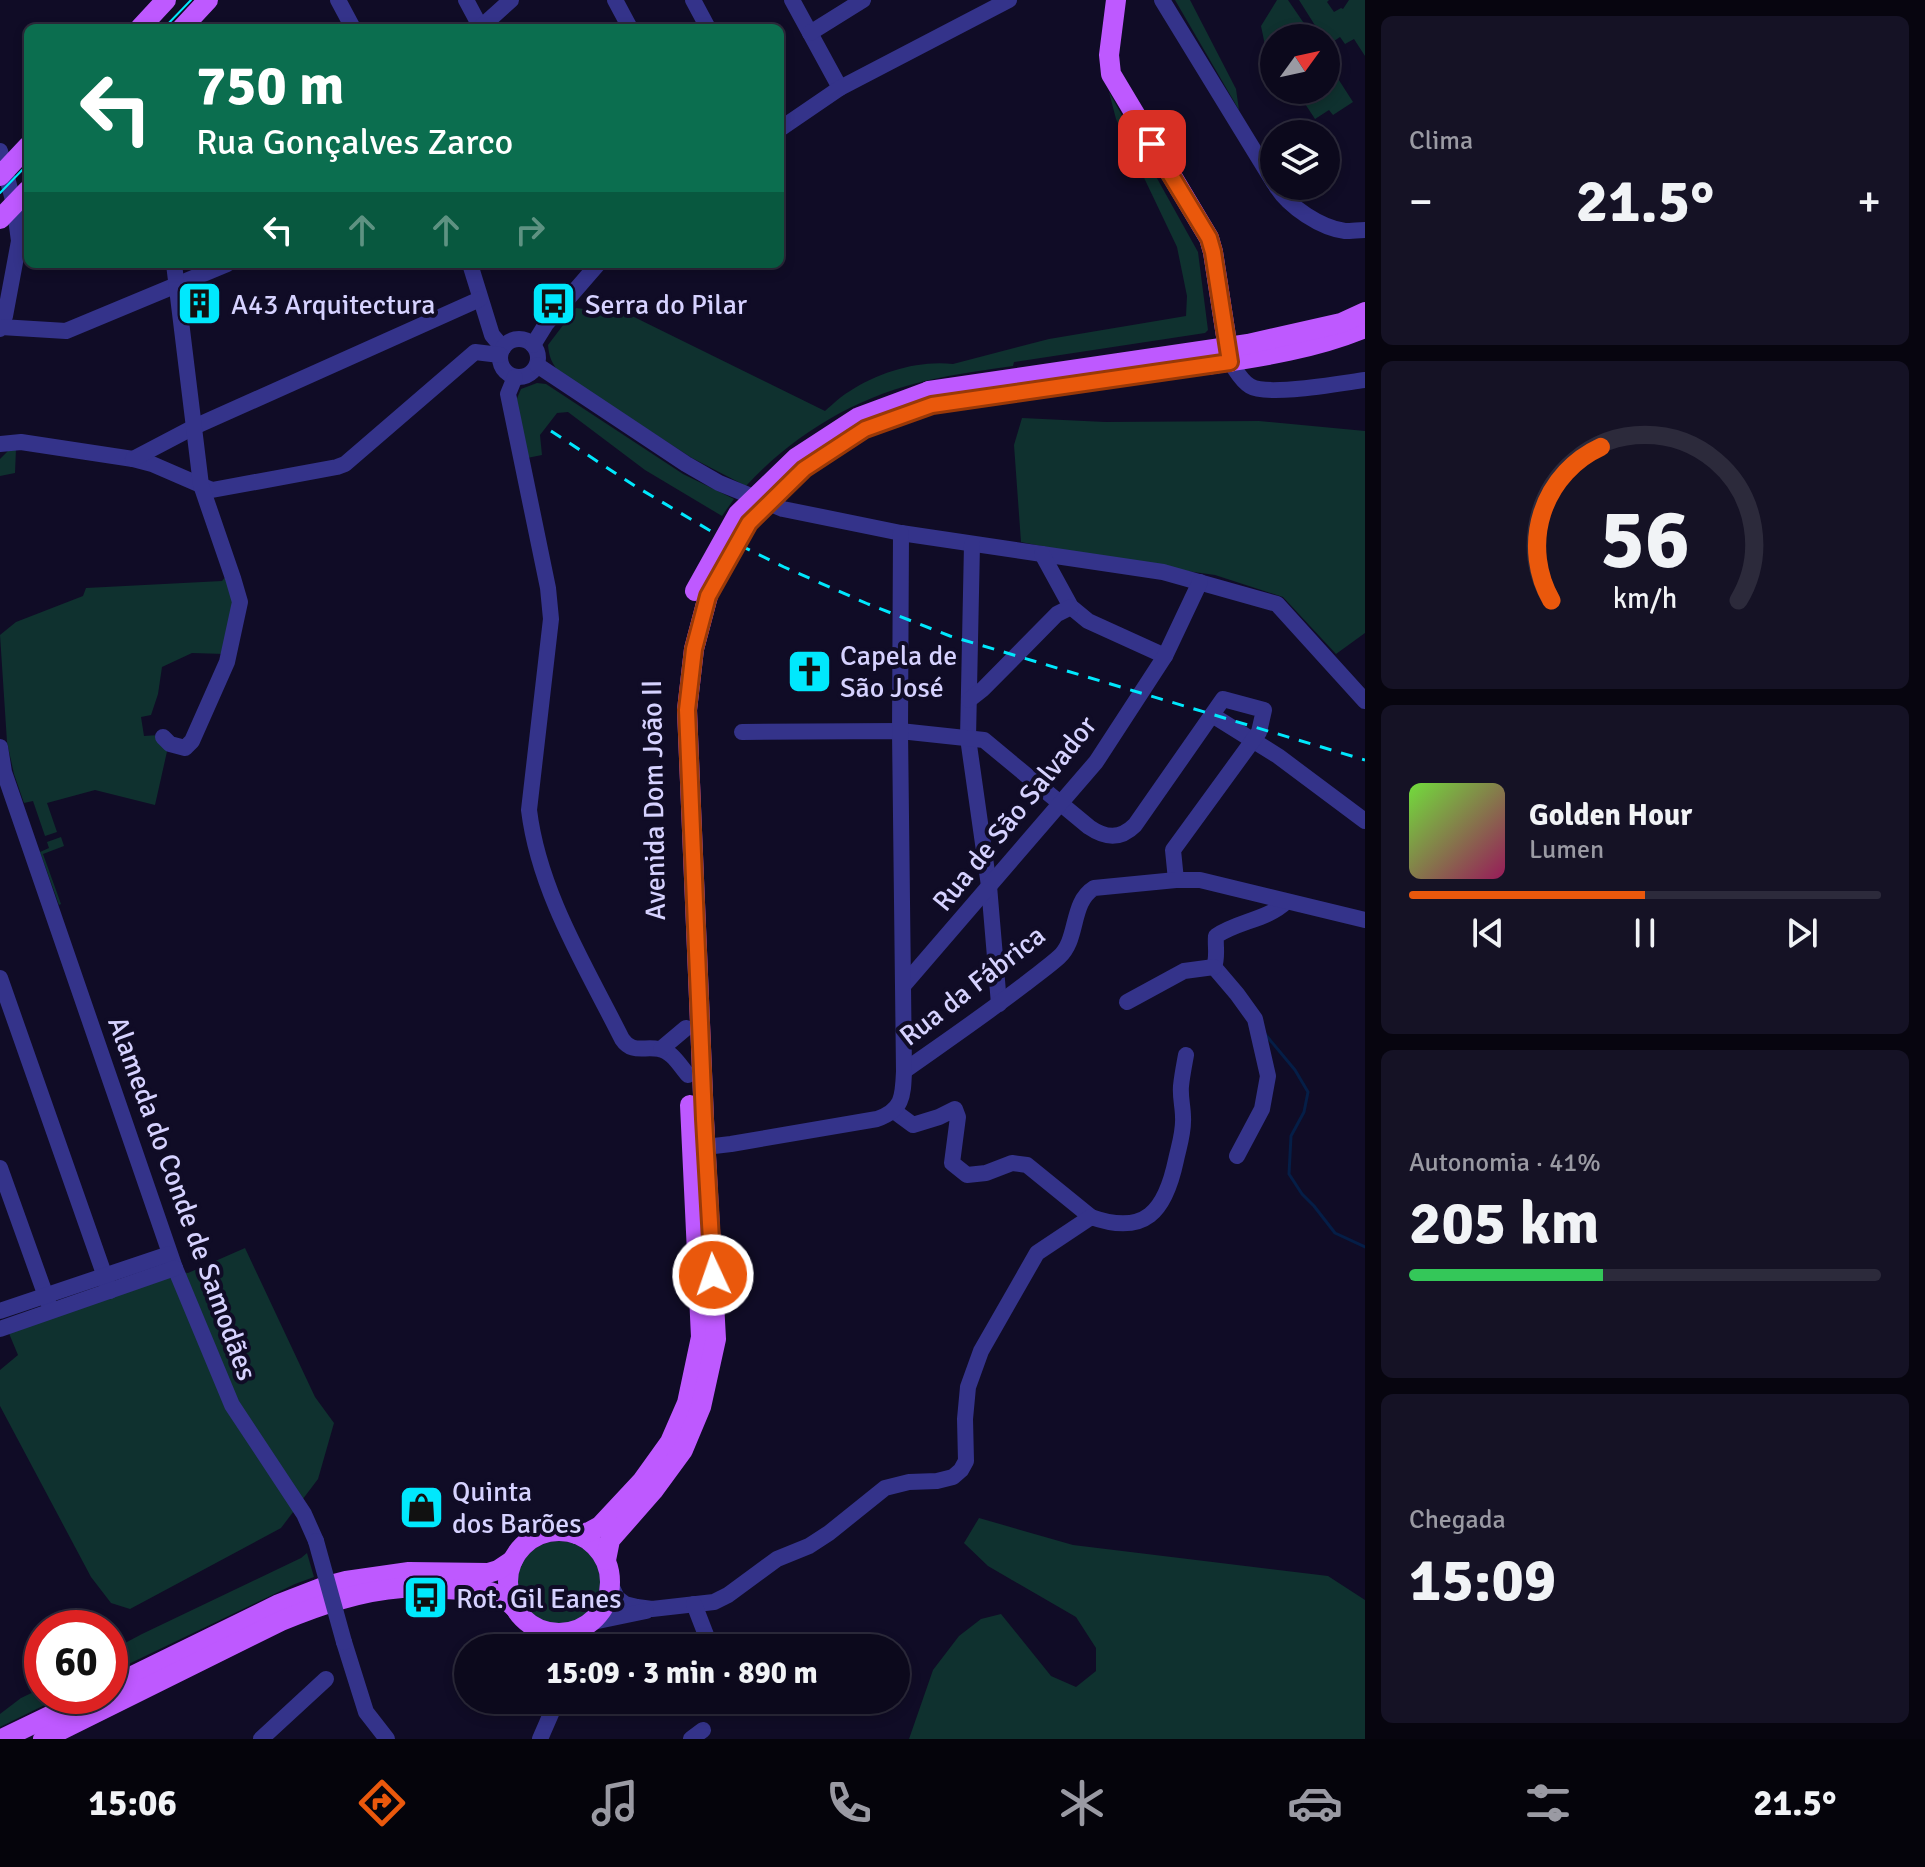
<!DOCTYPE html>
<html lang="pt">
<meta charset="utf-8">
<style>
body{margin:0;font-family:Signika,sans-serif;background:#151225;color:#f1f3f6;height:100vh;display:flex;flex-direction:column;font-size:30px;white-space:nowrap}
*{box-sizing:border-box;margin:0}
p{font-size:26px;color:#9a9aa3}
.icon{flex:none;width:44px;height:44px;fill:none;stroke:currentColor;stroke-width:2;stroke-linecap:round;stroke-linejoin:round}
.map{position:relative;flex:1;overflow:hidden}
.drawer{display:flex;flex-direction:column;gap:16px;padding:16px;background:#07050f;width:560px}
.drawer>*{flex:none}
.hud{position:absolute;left:24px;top:24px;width:760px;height:244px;border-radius:12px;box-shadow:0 4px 12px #0003,0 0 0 2px #2c2a3b;background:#0b6e4f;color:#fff;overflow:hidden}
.needle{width:52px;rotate:57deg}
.tools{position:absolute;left:1260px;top:24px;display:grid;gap:16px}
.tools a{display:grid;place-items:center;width:80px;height:80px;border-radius:50%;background:#0c091c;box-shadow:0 4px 12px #0003,0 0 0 2px #2c2a3b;font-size:40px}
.speed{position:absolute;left:24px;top:1610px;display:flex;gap:16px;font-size:40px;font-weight:700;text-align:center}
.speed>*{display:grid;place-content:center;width:104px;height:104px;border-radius:50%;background:#0c091c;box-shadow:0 4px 12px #0003,0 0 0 2px #2c2a3b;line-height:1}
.speed .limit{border:12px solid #d22;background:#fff;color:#111}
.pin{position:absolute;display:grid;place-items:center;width:68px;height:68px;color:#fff;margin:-34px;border-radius:16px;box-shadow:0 4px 12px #0006}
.me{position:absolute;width:88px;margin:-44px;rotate:357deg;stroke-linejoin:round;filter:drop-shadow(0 0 6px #0008)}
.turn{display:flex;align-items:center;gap:28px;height:168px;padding:0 40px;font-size:36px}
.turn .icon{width:104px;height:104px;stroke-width:2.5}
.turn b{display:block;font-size:56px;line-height:68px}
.lanes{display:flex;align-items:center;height:76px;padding:0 40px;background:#0003;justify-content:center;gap:40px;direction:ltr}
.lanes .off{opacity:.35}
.big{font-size:60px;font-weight:700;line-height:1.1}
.drawer .tile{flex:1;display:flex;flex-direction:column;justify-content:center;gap:12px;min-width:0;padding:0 28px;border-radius:12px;background:#151225}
.drawer .dial{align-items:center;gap:0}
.dial svg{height:208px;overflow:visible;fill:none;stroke:#2c2a3b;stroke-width:7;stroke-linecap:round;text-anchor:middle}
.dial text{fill:#f1f3f6;stroke:none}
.song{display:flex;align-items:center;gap:24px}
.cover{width:96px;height:96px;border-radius:12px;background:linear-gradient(135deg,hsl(100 70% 55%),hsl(330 70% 35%))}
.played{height:8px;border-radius:4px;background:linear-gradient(90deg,#ea580c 50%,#2c2a3b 50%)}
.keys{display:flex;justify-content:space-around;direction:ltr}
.heat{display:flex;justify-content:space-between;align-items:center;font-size:44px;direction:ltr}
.charge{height:12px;border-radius:6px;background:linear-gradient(90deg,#34c759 41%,#2c2a3b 0)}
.trip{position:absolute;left:454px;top:1634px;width:456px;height:80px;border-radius:40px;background:#0c091c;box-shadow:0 4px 12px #0003,0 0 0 2px #2c2a3b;font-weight:700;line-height:80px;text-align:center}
.tabs{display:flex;height:128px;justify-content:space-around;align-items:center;background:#05040b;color:#9a9aa3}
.tabs .icon{width:56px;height:56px}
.tabs .current{color:#ea580c}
.tabs b{font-size:36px;color:#f1f3f6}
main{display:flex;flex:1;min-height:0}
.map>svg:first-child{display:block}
</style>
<main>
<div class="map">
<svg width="1365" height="1739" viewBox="0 0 1365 1739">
<rect width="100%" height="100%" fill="#100c26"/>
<!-- green -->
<g fill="#0f312f">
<path d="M 1175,0 L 1190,0 L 1236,89 L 1239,110 Z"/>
<path d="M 1277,0 L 1288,0 L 1314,38 L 1274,38 L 1274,68 L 1261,49 L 1265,45 L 1261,26 Z"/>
<path d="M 1299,0 L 1329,0 L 1327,2 L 1334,12 L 1341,8 L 1343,9 L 1349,0 L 1365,0 L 1365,56 L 1354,39 L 1345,44 L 1340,37 L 1328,45 L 1326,38 L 1323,38 Z"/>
<path d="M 1326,60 L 1353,102 L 1333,115 L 1329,110 L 1315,119 L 1296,90 L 1326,90 Z"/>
<path d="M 1109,92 L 1198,252 L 1208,330 L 1205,333 L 1014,362 L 1013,366 C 985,370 956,374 929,380 C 858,396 795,433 746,486 L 692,458 L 560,373 C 552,364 549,357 548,345 L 576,308 L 630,315 L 825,411 C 833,404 841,396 850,391 C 879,372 919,360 953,364 L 1049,339 L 1186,316 L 1187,296 L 1177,247 L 1116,119 Z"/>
<path d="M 537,383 L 546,384 L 683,474 L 734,499 L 722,516 L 645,470 L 568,412 L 557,413 L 540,435 L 542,455 L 527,458 L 515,403 L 521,389 Z"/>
<path d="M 1022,418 L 1105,422 L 1259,421 L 1365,431 L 1365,633 L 1336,654 L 1283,597 L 1215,575 L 1122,562 L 1021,542 L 1014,445 Z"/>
<path d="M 16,448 L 15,473 L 0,476 L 0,459 L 8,451 Z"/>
<path d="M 227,575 L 237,601 L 225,654 L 192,653 L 162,667 L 158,694 L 151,715 L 141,717 L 144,736 L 159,735 L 168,747 L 155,805 L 95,790 L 47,803 L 57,832 L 45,836 L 33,801 L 24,803 L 14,774 L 7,742 L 0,635 L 16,622 L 83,596 L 86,588 L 222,581 Z"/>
<path d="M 61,837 L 64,846 L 43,854 L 61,904 L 59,905 L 40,852 L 49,848 L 47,842 Z"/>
<path d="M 245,1248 L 315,1397 L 334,1423 L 318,1479 L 281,1528 L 130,1609 L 111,1603 L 91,1577 L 0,1406 L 0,1370 L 18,1355 L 8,1331 L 157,1270 L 188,1273 Z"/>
<path d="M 979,1518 L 1073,1545 L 1328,1576 L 1365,1600 L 1365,1739 L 909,1739 L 933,1670 L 959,1636 L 981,1619 L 1001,1614 L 1051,1676 L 1076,1687 L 1096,1671 L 1096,1648 L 1076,1617 L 988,1566 L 964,1543 Z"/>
<circle cx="559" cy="1583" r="42"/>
<path d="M 307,1553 L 314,1577 L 295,1584 L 110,1673 L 110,1651 L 142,1634 L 301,1558 Z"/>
<path d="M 42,1688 L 42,1696 L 63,1696 L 0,1727 L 0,1714 L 21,1698 Z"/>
</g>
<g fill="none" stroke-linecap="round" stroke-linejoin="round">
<!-- stream -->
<path stroke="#051e47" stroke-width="3" d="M 1265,1034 L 1295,1070 L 1308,1092 L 1304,1112 L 1291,1136 L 1289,1174 L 1302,1194 L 1314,1206 L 1335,1233 L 1365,1247"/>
<!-- minor -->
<g stroke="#34338a" stroke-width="16">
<path d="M 338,0 L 353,28"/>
<path d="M 466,0 L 481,28"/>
<path d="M 615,0 L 630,28"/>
<path d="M 693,0 L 708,28"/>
<path d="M 792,0 L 840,88"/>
<path d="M 1162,0 L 1274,183"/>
<path d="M 480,28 L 511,0"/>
<path d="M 810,33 L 863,0"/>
<path d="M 780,129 L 840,88 L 1009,0"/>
<path d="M 0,151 L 14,204 L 19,241 L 5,316 L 0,329"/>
<path d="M 1276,186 C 1289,207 1321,228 1345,231 C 1352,231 1359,230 1365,230"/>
<path d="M 470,264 L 492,335 L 503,348"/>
<path d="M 1,327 L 66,331 L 227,264"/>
<circle cx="519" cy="358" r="19"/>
<path d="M 533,345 L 546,324 L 598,264"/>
<path d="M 1230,362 C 1236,370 1241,381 1250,386 C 1267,397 1342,383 1365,380"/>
<path d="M 537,365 L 686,464 L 719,483 L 783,509 L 901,533 L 1163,572 L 1277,604 L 1365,701"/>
<path d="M 515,377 L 508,394 L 548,588 L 551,619 L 529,810 C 539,892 586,967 622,1039 C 632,1054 644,1046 659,1049 C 672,1051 680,1066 688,1075"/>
<path d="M 0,444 L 21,442 L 133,459 L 152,464 L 212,490 L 337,467 L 345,464 L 475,352 L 500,355"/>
<path d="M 133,459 L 194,427 L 480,299"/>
<path d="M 972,544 L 968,738 L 989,886 L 999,1004"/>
<path d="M 1042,554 L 1071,607 L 1088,621 L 1165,656"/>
<path d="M 969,700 L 983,689 L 1057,614 L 1071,607"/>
<path d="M 1212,715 L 1278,756 L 1365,821"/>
<path d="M 742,732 L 900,731 L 984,740 L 1089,827 C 1105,838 1120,840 1135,825 L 1223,699 L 1264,710 L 1259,732 L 1173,850 L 1176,880"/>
<path d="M 163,737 L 170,744 L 185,748 L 192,741 L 227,662 L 240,602 L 233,578 L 201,485 L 174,264"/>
<path d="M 0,747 L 4,772 L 175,1268 L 232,1405 L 304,1514 L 316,1541"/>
<path d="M 1214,967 L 1237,994 L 1255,1019 L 1268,1076 L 1262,1109 L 1237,1156"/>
<path d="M 1214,967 C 1218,956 1215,947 1216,936 C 1238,921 1267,920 1286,902"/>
<path d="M 0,978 L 110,1291"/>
<path d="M 903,986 L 1096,762 L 1165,656 L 1200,582"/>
<path d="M 1127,1002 L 1184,971 L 1214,967"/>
<path d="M 661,1049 L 686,1028"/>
<path d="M 904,1071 C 945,1042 986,1014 1025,984 C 1036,975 1048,967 1059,957 C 1079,939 1070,903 1094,888 L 1176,880 L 1200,880 L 1365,920"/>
<path d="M 894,1111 L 913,1125 L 939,1117 L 955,1109 L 958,1117 L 952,1163 L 967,1175 L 986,1173 L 1012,1163 L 1027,1165 L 1091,1217"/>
<path d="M 697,1148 L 731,1144 L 877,1119 C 903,1110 903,1096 904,1071 L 900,731 L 901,533"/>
<path d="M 0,1168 L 48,1302"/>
<path d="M 0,1311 L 169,1254"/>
<path d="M 0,1329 L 175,1268"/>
<path d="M 611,1585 L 617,1598 L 625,1604 L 637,1607 L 652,1609 L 714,1602 L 728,1595 L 777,1559 L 809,1546 L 829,1533 L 885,1488 L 909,1482 L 937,1481 L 953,1477 L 961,1470 L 966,1461 L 965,1419 L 968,1387 L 981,1351 L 1037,1253 L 1091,1217 C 1145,1236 1165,1212 1176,1160 C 1179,1146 1184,1132 1183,1117 C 1183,1107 1180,1097 1181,1086 C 1182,1076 1184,1066 1186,1055"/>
<path d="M 694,1604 L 711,1648"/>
<path d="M 593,1622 L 646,1611"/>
<path d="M 557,1634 L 568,1643 L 571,1648"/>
<path d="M 344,1642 L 366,1712 L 387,1739"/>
<path d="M 575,1648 L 579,1635 L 587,1626"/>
<path d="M 261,1739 L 326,1679"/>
<path d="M 540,1739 L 557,1700"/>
<path d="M 691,1739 L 703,1730"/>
</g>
<!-- major -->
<g stroke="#be59ff" stroke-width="20">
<path d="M 1116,0 L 1109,55 L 1111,74 L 1209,238 L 1213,252 L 1230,362"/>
<path d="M 140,28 L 166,0"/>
<path d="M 182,28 L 208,0"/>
<path d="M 0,176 L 28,146"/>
<path d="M 0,219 L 28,190"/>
<path d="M 1206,365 C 1259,357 1315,349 1365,328"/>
<path d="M 929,391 L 1248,344 L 1341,323 L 1365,312"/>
<circle cx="559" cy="1582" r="51"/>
<path d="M 577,1534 L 589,1532 L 600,1526 L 642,1481 L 670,1442 L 687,1403 L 701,1337 L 690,1105"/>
<path d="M 606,1560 L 610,1540 L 653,1491 L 683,1450 L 701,1407 L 716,1339 L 704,1119 L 687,710 L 694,649 L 708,596"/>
<path d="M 110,1687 L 279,1604 L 323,1587 L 346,1581 L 409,1572 L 488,1573 L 498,1570 L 513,1560"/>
<path d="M 2,1739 L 91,1696"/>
<path d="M 43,1739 L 281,1621 C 320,1605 360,1591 402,1588 C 431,1586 461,1591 490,1592 L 502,1596 L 516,1609"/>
</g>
<!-- tram -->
<g stroke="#00e8fd" stroke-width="2">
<path d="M 164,28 L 191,0"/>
<path d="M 0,193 L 28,164"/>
</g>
<!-- rail -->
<path stroke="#00e8fd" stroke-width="3" stroke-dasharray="12 10" stroke-linecap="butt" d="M 551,431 L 635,486 L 709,530 L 784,567 L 868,604 L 950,636 L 1365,760"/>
<!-- minor-bridge -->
<path stroke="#34338a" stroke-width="16" d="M 316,1541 L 344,1642"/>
<!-- major-bridge -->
<path stroke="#be59ff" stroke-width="20" d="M 695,591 L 738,514 L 796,458 L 859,417 L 929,391"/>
</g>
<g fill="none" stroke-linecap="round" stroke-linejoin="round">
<defs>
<path id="route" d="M 713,1275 L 704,1119 L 687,710 L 694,649 L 708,596 L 749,523 L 804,469 L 865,429 L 932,405 L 1230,362 L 1213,252 L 1209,238 L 1152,144"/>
</defs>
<!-- route casing -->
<use href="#route" stroke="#983908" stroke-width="20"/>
<!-- route -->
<use href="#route" stroke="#ea580c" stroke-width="14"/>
</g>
<!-- icons -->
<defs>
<symbol id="building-square" viewBox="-11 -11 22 22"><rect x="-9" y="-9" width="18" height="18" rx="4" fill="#00e8fd" stroke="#100c26"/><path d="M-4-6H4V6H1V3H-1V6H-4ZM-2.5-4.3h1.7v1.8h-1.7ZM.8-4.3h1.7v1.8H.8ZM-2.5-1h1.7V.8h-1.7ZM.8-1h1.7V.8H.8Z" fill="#111"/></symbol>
<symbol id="bus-square" viewBox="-11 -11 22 22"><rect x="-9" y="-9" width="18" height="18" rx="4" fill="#00e8fd" stroke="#100c26"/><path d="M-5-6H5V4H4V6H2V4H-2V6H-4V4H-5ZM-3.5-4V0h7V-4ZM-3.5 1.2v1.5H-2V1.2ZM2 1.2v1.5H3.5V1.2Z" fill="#111"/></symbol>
<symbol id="church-square" viewBox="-11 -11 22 22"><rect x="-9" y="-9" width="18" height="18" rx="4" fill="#00e8fd" stroke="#100c26"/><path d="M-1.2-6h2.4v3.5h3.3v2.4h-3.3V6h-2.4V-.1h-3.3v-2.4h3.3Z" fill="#111"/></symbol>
<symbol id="shop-square" viewBox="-11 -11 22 22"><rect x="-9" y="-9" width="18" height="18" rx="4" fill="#00e8fd" stroke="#100c26"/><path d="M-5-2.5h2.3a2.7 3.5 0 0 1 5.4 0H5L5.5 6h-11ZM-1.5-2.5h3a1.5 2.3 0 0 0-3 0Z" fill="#111"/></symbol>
</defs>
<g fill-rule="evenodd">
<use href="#building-square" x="174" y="278" width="51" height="51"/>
<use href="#bus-square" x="528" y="278" width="51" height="51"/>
<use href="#church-square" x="784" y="646" width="51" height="51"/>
<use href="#shop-square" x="396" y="1482" width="51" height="51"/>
<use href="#bus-square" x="400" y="1572" width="51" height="51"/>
</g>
<g text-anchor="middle" stroke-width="8" stroke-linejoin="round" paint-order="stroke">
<!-- poi labels -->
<g font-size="28" fill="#d6d2ff" stroke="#100c26" text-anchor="start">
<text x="231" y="314">A43 Arquitectura</text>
<text x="585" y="314">Serra do Pilar</text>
<text x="840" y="665">Capela de<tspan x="840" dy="32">São José</tspan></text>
<text x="452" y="1501">Quinta<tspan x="452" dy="32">dos Barões</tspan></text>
<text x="456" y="1608">Rot. Gil Eanes</text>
</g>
<!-- street labels -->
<g font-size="28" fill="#d6d2ff" stroke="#100c26">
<text transform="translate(653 800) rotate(-91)" y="10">Avenida Dom João II</text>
<text transform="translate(1014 813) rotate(-51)" y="10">Rua de São Salvador</text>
<text transform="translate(972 985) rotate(-38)" y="10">Rua da Fábrica</text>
<text transform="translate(183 1198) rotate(70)" y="10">Alameda do Conde de Samodães</text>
</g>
</g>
</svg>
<div class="tools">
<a><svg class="needle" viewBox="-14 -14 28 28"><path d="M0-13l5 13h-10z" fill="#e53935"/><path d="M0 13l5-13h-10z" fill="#9a9aa3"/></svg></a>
<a><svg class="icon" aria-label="layers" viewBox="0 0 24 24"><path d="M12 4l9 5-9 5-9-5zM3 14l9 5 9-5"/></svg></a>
</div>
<div class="speed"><div class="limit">60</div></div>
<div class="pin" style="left:1152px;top:144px;background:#d93025"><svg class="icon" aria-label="arrive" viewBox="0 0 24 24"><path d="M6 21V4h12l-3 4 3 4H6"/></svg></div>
<svg class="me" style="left:713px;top:1275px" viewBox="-20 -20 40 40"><circle r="17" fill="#ea580c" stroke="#fff" stroke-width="3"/><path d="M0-11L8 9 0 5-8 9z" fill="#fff"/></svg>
<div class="trip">15:09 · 3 min · 890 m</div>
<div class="hud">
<div class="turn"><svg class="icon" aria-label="left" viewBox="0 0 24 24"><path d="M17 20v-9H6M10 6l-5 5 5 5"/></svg><div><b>750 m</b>Rua Gonçalves Zarco</div></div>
<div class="lanes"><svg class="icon" aria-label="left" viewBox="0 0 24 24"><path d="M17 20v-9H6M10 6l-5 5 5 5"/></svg><svg class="icon off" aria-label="ahead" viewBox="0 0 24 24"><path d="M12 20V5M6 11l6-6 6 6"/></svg><svg class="icon off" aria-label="ahead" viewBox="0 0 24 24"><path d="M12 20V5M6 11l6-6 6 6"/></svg><svg class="icon off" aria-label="right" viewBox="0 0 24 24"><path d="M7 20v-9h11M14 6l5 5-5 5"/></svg></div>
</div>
</div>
<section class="drawer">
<div class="tile"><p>Clima</p>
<div class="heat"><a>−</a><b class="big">21.5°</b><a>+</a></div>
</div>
<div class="tile dial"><svg viewBox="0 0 100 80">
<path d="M14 69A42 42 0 1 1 86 69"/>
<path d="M14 69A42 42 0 0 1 33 10" stroke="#ea580c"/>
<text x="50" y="56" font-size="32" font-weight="700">56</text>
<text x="50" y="72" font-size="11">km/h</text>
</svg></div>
<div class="tile">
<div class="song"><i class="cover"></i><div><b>Golden Hour</b><p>Lumen</p></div></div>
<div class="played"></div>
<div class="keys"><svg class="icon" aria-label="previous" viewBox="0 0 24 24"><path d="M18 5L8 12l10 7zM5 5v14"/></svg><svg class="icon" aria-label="pause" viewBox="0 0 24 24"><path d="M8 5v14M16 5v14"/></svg><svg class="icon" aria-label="next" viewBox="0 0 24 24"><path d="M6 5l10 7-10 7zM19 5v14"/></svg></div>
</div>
<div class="tile"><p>Autonomia · 41%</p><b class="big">205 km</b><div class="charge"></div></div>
<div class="tile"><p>Chegada</p><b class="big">15:09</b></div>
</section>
</main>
<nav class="tabs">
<b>15:06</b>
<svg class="icon current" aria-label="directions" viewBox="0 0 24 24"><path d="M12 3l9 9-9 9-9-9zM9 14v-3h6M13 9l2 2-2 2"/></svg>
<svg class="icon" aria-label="music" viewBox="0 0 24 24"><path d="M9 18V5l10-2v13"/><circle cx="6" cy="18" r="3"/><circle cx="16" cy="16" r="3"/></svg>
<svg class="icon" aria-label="phone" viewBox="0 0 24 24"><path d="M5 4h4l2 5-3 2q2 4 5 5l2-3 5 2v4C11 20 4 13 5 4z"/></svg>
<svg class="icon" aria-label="climate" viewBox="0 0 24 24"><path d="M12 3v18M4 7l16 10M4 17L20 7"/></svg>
<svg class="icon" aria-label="car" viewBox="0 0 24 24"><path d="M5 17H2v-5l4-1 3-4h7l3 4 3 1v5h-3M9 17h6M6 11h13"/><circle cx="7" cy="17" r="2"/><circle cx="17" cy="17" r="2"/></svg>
<svg class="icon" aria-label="filters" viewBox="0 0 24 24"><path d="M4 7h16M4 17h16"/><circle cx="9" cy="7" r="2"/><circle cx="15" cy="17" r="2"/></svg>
<b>21.5°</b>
</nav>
